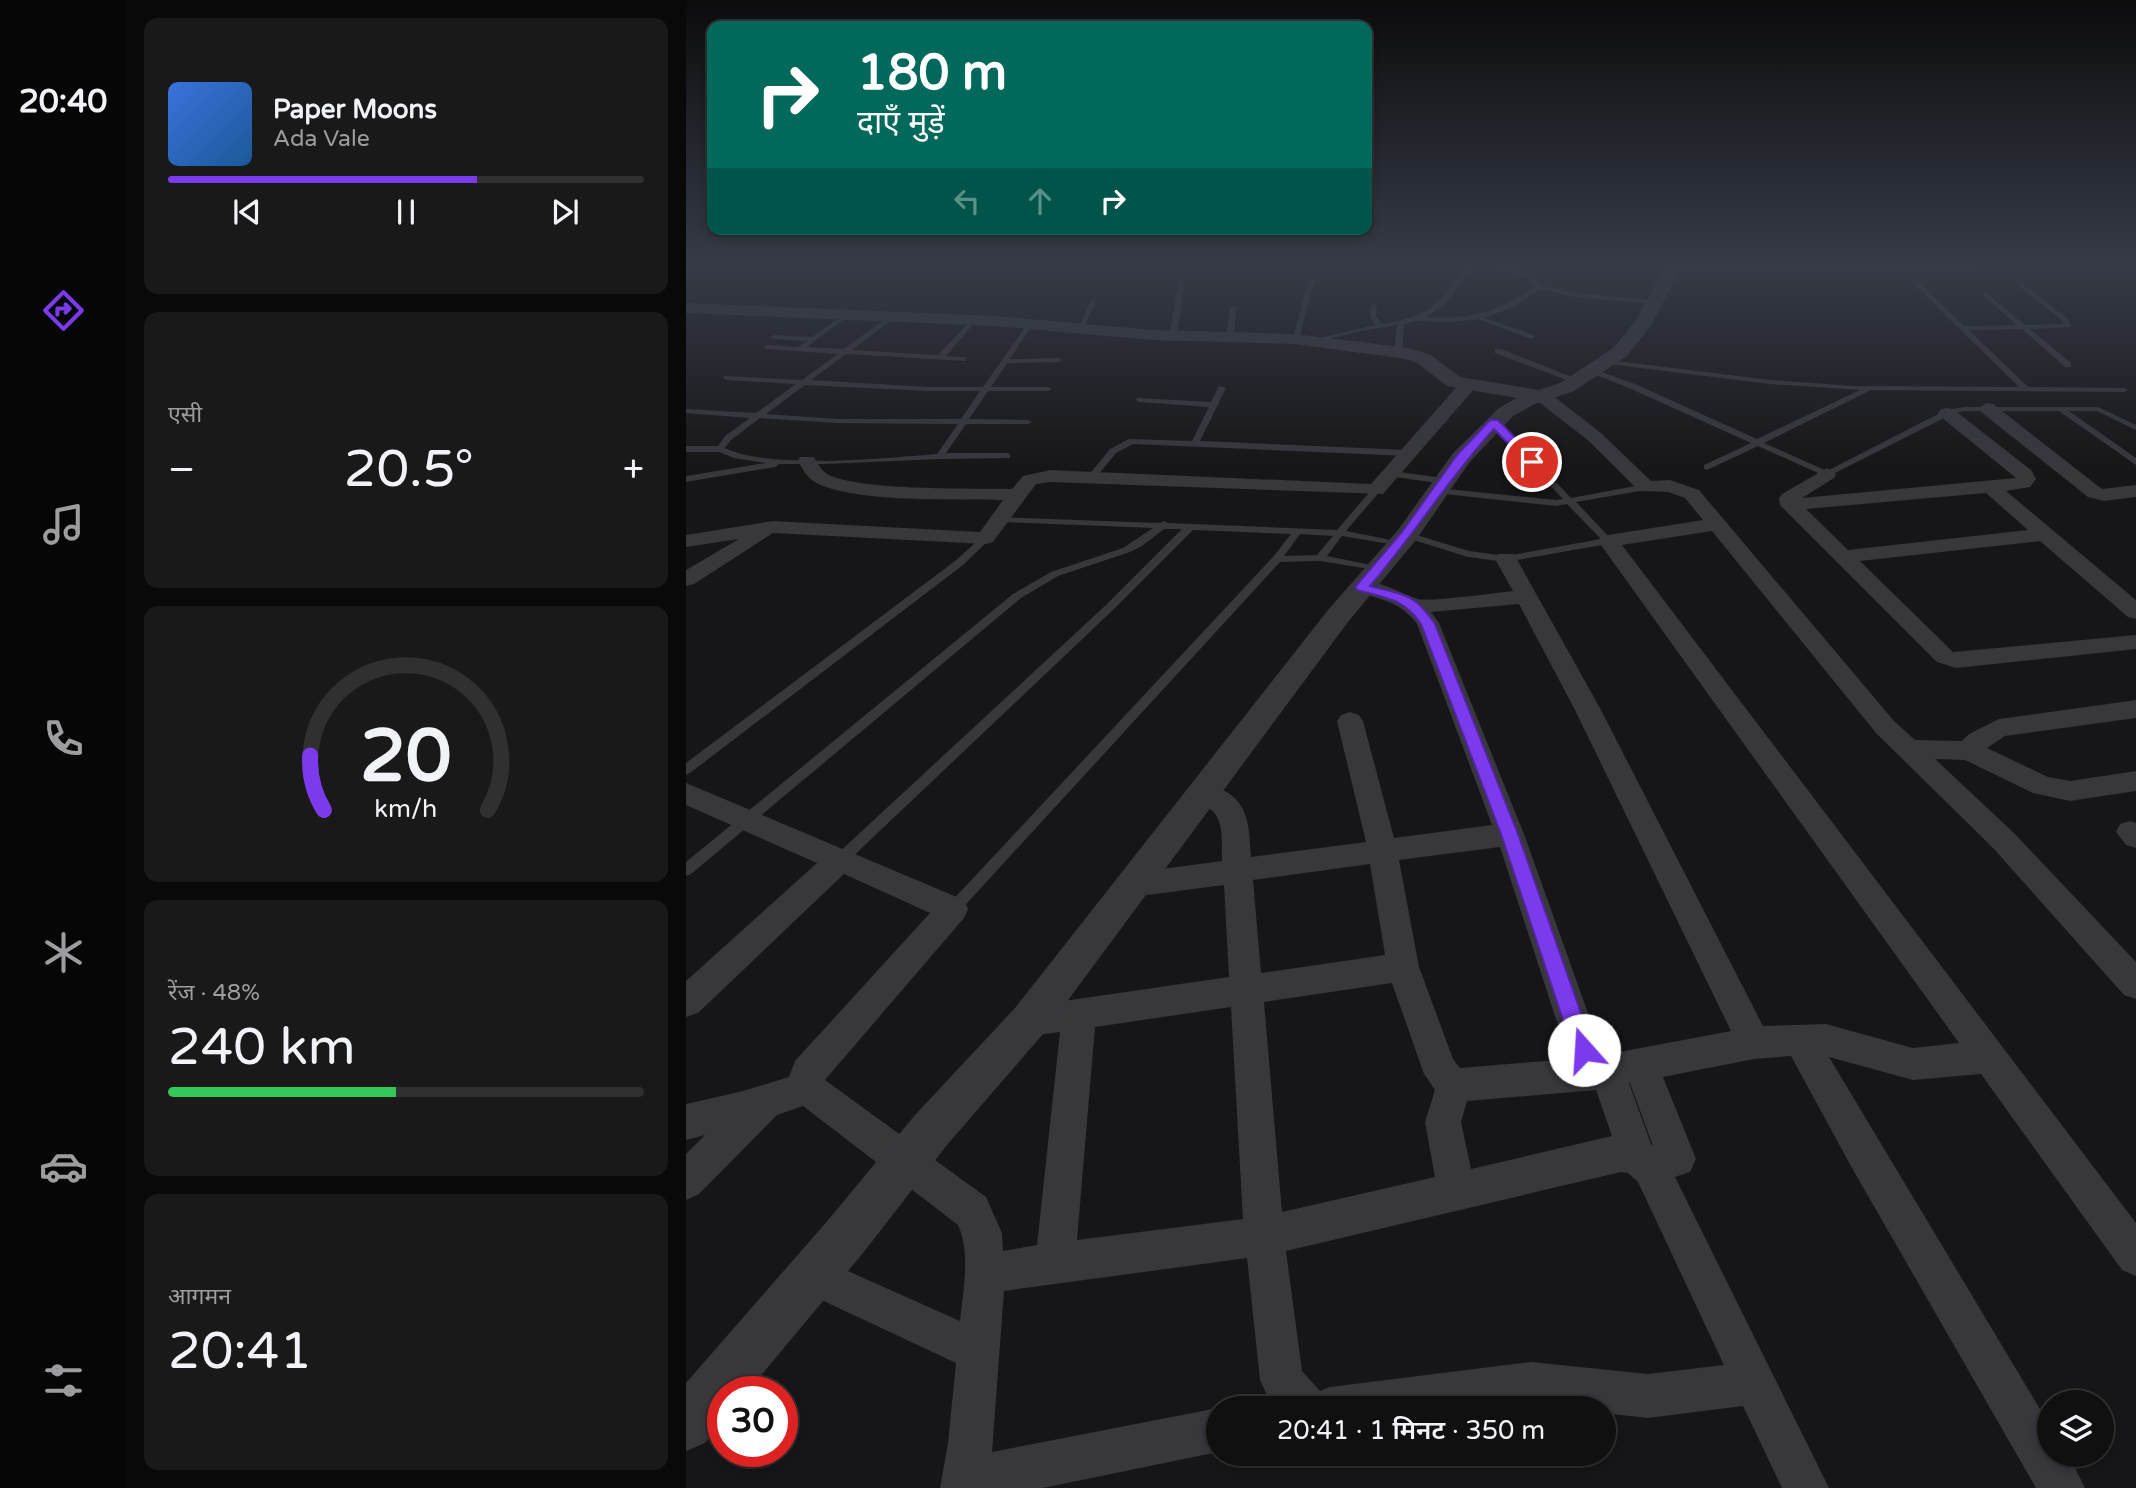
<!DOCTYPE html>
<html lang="hi">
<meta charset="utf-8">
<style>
body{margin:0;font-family:"Varela Round","Noto Sans Devanagari",sans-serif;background:#19191a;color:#f1f3f6;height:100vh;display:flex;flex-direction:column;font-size:26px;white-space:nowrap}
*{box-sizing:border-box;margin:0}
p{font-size:23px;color:#9c9d9f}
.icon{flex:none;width:38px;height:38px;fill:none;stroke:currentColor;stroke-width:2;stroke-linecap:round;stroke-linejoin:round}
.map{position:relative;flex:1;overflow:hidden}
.sheet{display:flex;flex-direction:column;gap:18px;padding:18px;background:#090909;width:560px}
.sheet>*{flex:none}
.guide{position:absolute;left:21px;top:21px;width:665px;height:214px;border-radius:14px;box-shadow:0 4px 10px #0003,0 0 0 2px #303031;background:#00695c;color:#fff;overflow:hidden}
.tools{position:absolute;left:1351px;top:1390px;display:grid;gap:14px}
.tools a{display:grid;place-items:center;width:77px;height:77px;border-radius:50%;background:#101011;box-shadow:0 4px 10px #0003,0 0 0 2px #303031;font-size:35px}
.speed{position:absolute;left:21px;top:1376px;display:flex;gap:14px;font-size:35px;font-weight:700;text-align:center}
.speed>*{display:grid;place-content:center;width:91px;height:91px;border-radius:50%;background:#101011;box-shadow:0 4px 10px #0003,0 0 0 2px #303031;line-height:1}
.speed .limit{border:10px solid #d22;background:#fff;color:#111}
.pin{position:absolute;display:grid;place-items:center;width:60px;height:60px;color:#fff;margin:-30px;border:4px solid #fff;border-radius:50%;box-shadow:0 2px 7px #0007}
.me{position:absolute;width:77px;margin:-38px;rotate:341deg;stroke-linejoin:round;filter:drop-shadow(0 0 5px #0008)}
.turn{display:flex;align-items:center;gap:24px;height:147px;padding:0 35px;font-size:32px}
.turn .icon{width:91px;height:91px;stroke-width:2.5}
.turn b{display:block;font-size:49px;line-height:60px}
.lanes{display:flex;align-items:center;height:66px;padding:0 35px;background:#0003;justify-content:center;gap:35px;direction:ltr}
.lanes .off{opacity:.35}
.big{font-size:52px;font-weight:600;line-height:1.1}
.sheet .widget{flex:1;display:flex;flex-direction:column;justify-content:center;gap:10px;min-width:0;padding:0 24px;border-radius:14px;background:#19191a}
.sheet .dial{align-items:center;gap:0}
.dial svg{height:182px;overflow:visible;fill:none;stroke:#303031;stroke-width:7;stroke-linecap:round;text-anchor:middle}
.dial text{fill:#f1f3f6;stroke:none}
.song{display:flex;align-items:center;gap:21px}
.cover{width:84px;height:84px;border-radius:10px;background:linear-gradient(135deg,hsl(220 70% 55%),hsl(210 70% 35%))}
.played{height:7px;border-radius:4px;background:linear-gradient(90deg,#7c3aed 65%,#303031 65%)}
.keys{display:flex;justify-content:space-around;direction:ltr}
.heat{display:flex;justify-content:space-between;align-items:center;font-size:38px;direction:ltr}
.charge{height:10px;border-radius:5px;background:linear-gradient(90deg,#34c759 48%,#303031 0)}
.trip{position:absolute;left:520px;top:1396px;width:410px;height:70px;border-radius:35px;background:#101011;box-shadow:0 4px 10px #0003,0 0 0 2px #303031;font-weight:600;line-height:70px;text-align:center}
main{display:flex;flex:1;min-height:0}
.menu{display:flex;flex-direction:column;width:126px;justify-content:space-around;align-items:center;background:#060607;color:#9c9d9f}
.menu .icon{width:49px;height:49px}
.menu .on{color:#7c3aed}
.menu b{font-size:32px;color:#f1f3f6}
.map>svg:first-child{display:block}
</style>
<main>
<nav class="menu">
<b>20:40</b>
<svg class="icon on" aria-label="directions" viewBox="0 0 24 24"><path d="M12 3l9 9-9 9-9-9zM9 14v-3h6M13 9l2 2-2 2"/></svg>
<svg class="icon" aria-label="music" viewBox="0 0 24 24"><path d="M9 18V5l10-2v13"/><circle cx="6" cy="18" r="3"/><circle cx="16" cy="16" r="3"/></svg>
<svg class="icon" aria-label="phone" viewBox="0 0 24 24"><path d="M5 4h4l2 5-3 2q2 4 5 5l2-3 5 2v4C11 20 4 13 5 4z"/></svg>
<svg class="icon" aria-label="climate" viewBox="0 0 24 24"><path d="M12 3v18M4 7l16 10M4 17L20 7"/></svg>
<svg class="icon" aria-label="car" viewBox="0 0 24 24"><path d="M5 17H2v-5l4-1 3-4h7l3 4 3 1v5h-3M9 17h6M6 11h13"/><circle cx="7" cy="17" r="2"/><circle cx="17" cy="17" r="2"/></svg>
<svg class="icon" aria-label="filters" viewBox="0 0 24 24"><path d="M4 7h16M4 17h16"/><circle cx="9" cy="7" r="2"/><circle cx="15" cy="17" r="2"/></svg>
</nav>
<section class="sheet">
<div class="widget">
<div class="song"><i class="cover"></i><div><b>Paper Moons</b><p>Ada Vale</p></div></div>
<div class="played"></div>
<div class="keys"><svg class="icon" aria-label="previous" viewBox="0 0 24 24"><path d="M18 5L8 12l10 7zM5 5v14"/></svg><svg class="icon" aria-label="pause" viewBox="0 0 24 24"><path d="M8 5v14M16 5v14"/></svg><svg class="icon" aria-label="next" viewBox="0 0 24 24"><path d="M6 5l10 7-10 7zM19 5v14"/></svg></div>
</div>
<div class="widget"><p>एसी</p>
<div class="heat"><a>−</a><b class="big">20.5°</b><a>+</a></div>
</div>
<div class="widget dial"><svg viewBox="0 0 100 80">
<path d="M14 69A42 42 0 1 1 86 69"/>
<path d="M14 69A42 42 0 0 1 8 45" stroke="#7c3aed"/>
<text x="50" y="56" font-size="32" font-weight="700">20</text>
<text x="50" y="72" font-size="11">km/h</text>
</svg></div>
<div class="widget"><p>रेंज · 48%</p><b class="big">240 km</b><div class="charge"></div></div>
<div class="widget"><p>आगमन</p><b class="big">20:41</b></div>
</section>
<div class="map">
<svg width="1450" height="1488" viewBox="0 0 1450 1488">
<rect width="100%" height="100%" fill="#161517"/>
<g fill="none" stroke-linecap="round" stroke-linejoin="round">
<!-- service -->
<g fill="#37373c" fill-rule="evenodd">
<path d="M 756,263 L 789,263 L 759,304 L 740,317 C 782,321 816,310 850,286 L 843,279 L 799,263 C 818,263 841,272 856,283 L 857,286 L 888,293 L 968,300 L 971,302 L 968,304 L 888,297 L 854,289 L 827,307 L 798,318 L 848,335 L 849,337 L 845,339 L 792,319 L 766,322 L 730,321 L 718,324 L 716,352 L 712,354 L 708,352 L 711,325 L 675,331 L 629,342 L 625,340 L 689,325 L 684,316 L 685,306 L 688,304 L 691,306 L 690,316 L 696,324 C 745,316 751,306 780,267 Z"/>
<path d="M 954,263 L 979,263 L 990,266 L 987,268 Z"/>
<path d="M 985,268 L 1285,268 L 1288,270 L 1285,272 L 983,271 Z"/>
<path d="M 496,279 L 499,281 L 491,336 L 487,338 L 483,336 L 493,281 Z"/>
<path d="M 625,279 L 628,281 L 613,339 L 606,341 L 622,281 Z"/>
<path d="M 1229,283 L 1233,283 L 1278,326 L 1331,325 L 1298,296 L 1298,294 L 1300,293 L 1339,325 L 1378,324 L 1376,320 L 1330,284 L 1335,283 L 1382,319 L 1385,327 L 1344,329 L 1385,363 L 1385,367 L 1379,367 L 1336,329 L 1283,330 L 1342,387 L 1438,388 L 1442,390 L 1438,392 L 1185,390 L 1078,443 L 1141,471 L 1258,411 L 1277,407 L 1412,407 L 1450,425 L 1450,430 L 1411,411 L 1383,411 L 1450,458 L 1450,465 L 1373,411 L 1277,411 L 1264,415 L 1141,477 L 1072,446 L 1021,470 L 1018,469 L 1018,465 L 1065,443 L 943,388 L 903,372 L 910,370 L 949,384 L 1071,439 L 1174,390 L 1084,384 L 923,364 L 919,362 L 923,360 L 1084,380 L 1166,386 L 1333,387 L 1229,285 Z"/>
<path d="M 405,300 L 410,301 L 397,329 L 392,330 Z"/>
<path d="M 547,306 L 550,308 L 548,338 L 544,340 L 540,338 L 544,308 Z"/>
<path d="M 160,313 L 163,315 L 162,316 L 121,347 L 157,349 L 206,315 L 208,316 L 208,318 L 166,350 L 252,355 L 285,320 L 290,321 L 260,356 L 277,357 L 280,357 L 280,361 L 160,354 L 125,380 L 242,387 L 297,387 L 342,323 L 344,322 L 347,324 L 324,359 L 373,358 L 377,360 L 373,362 L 321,363 L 305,387 L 362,387 L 366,389 L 362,391 L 302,391 L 283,419 L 342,420 L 346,422 L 342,424 L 280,424 L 260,453 L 321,453 L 324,454 L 324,458 L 254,459 L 138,464 L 93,464 L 89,467 L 0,482 L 0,476 L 80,463 L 48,458 L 33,452 L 0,452 L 0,446 L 32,446 L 39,436 L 64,418 L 0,413 L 0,409 L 70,413 L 110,384 L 41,380 L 37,378 L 38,376 L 116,380 L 152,354 L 81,349 L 77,347 L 81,345 L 112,347 L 121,341 L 88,339 L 84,337 L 88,335 L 126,337 ZM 119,385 L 242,391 L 294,391 L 275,419 L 152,419 L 80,414 ZM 74,418 L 152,423 L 272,424 L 251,454 C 199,458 84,470 39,448 L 45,440 Z"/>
<path d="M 809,349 L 815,349 L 896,381 L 889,383 L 809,353 Z"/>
<path d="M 533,386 L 540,388 L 514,441 L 722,450 L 726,453 L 722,456 L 447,444 L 430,453 L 407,481 L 401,481 L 401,477 L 424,449 L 443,439 L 506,441 L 523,407 L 454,402 L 450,400 L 451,398 L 525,402 Z"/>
<path d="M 805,420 L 811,420 L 885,498 L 960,484 L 964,487 L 960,490 L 890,502 L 925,539 L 927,541 L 922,544 L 820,562 L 782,557 L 718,537 L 718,533 L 721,532 L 783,551 L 820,556 L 915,539 L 881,504 L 870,506 L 748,493 L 746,491 L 751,488 L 870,500 L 877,499 L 805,424 Z"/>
<path d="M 705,471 L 758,478 L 762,481 L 758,484 L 702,476 L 702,472 Z"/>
<path d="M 690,487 L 695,490 L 660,531 L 715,542 L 715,546 L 656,536 L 641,556 L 695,567 L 695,571 L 634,561 L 594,562 L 272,913 L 267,915 L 262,913 L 260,909 L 262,905 L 587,557 L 605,534 L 507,530 L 428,609 L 160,863 L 155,864 L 150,863 L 148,859 L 150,855 L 420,605 L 496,529 L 478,529 L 456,546 L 444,552 L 372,576 L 335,598 L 5,874 L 0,876 L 0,862 L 327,594 L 365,572 L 437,548 L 467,528 L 315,522 L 310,519 L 312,517 L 474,523 L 478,521 L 482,523 L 651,530 L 687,488 ZM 614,534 L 647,536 L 631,555 L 598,556 Z"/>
<path d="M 300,535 L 303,536 L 303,540 L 277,565 L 4,773 L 0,775 L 0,763 L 269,561 L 297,536 Z"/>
</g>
<!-- minor -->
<g fill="#37373c" fill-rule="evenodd">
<path d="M 782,380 L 788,381 L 790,385 L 788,389 L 697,494 L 364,482 L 350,484 L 307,542 L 300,544 L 87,533 L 8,584 L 0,586 L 0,570 L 53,539 L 0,547 L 0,535 L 87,521 L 294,532 L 317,500 C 272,499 165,503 129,482 C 121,478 116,468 112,461 L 114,457 L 128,457 C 131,463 135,470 141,474 C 172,491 286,488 326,489 L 337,476 L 364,470 L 685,484 L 776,381 Z"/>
<path d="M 856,391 L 862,392 L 915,433 L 965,481 L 984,480 L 1013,490 L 1208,721 L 1229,740 L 1276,741 L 1283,734 L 1313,719 L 1450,700 L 1450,718 L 1319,736 L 1301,748 L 1362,777 L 1384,781 L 1450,771 L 1450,791 L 1384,801 L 1347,793 L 1279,760 L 1249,759 L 1328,833 L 1450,962 L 1450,999 L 1438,995 L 1308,849 L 1190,733 L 1026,531 L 936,545 L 1450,1223 L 1450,1276 L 1436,1270 L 1295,1074 L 1227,1080 L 1143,1057 L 1363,1424 L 1363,1454 L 1382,1454 L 1399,1488 L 1350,1488 L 1166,1168 L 1105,1056 L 1068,1059 L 977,1077 L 1010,1159 L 1004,1172 L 989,1177 L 1143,1488 L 1096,1488 L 1057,1406 L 962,1418 L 917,1413 L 917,1409 L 845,1406 L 822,1409 L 591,1409 L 581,1395 L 574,1380 L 561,1258 L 318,1291 L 306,1452 L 532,1408 L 535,1409 L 532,1409 L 532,1452 L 357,1488 L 254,1488 L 262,1443 L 270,1363 L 112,1289 L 106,1275 L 112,1261 L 126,1255 L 274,1321 C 277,1291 285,1253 272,1225 L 117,1106 L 91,1115 L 13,1194 L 0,1200 L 0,1154 L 19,1135 L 0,1140 L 0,1104 L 57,1091 L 103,1077 L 109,1061 L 244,913 L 158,874 L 12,1013 L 0,1017 L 0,981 L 131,863 L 0,805 L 0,783 L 278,900 L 282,909 L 278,918 L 139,1080 L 300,1197 L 316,1233 L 317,1251 L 351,1245 L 374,1032 L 343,1036 L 331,1032 L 326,1021 L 331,1010 L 343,1006 L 543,977 L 538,885 L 446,897 L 435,894 L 431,885 L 435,876 L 446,873 L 536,861 C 535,841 540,816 519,806 C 511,802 507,801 502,793 L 506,786 C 517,783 522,784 532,788 C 564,800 563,828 565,857 L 680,842 L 651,721 L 655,715 L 664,712 L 673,715 L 677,721 L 708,838 L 806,825 L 731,624 C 715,602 693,598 668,592 L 665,587 L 668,582 C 690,577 712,593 732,599 C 744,602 809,593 827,591 L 809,559 L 812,554 L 828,554 L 915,710 L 1077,1026 L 1140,1024 L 1227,1048 L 1273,1043 L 912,541 L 915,537 L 922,535 L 1017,520 L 999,498 L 982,492 L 953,491 L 903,441 L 850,400 L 848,396 L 850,392 ZM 833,604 L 889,710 L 1045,1031 L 917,1055 L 838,834 L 753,623 L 745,612 ZM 814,847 L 883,1059 L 774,1068 L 767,1059 L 733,967 L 713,860 ZM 684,864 L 699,955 L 575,973 L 567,880 ZM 706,983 L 738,1074 L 749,1090 L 739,1122 L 749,1177 L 596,1212 L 578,1002 ZM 545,1007 L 557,1219 L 391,1240 L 409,1027 ZM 943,1083 L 944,1083 L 967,1146 L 965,1144 ZM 910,1090 L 926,1136 L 785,1169 L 775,1122 L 781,1101 ZM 935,1172 L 942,1173 L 952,1182 L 1038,1365 L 962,1374 L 845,1362 L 644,1387 L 634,1391 L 616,1371 L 600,1251 Z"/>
<path d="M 1301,403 L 1307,404 L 1416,489 L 1450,485 L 1450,497 L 1418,501 L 1402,497 L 1295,412 L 1292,408 Z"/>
<path d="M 1261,408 L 1267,409 L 1345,470 L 1350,479 L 1344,487 L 1320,491 L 1450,600 L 1450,619 L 1442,617 L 1354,541 L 1174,561 L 1267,652 L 1450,635 L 1450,649 L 1270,668 L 1251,662 L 1094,505 L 1093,498 L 1096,494 L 1141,468 L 1150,474 L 1148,478 L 1116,498 L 1330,478 L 1255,417 L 1252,413 L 1255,409 ZM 1300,493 L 1342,530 L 1162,550 L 1120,509 Z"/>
<path d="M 1444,821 L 1450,823 L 1450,848 L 1440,845 L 1430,832 L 1434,824 Z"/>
</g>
<!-- tertiary -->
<path fill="#37373c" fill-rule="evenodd" d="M 981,263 L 997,263 L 966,324 L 941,356 L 888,391 L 849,404 L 827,416 L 783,463 L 730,540 L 662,622 L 357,1034 L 261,1145 L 177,1253 L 62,1391 L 37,1391 L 37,1422 L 19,1443 L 0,1451 L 0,1383 L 143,1219 L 229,1115 L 329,1008 L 642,610 L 712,530 L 767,453 L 813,408 L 831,398 L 761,386 L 731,363 L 720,359 L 609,344 L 466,340 L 309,326 L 0,313 L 0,303 L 309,316 L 466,330 L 609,334 L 723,348 L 745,355 L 774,377 L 853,390 L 874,383 L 927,348 L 949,322 Z"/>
</g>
<!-- sky -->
<linearGradient id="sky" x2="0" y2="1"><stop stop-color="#0c0c0d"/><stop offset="0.56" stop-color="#363b47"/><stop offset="1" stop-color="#363b47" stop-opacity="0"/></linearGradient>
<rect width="1450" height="472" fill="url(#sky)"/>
<!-- route -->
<path fill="#7c3aed" stroke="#51269a" stroke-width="2" d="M 804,420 L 812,420 L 850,459 L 850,464 L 842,464 L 808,429 C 763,478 728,535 684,586 C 719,595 728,593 749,624 L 832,834 L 908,1050 L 905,1057 L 898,1060 L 890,1057 L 887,1050 L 815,834 L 735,624 C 718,598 699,598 671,590 L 669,587 L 716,532 L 771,455 Z"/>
</svg>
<div class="tools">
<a><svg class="icon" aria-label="layers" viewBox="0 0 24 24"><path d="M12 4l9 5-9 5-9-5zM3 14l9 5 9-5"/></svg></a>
</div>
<div class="speed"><div class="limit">30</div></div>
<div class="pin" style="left:846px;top:462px;background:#d93025"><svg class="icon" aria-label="arrive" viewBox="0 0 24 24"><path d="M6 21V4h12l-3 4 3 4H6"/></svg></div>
<svg class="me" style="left:898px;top:1050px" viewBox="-20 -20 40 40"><circle r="19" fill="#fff"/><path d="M0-13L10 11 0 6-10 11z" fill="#7c3aed"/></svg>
<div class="trip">20:41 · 1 मिनट · 350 m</div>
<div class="guide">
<div class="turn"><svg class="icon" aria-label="right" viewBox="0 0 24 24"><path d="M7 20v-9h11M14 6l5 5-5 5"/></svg><div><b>180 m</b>दाएँ मुड़ें</div></div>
<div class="lanes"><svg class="icon off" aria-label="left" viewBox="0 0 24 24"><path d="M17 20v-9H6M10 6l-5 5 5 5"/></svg><svg class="icon off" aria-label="ahead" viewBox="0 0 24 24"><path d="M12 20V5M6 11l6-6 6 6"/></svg><svg class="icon" aria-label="right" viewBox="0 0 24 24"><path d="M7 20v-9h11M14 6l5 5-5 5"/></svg></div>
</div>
</div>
</main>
